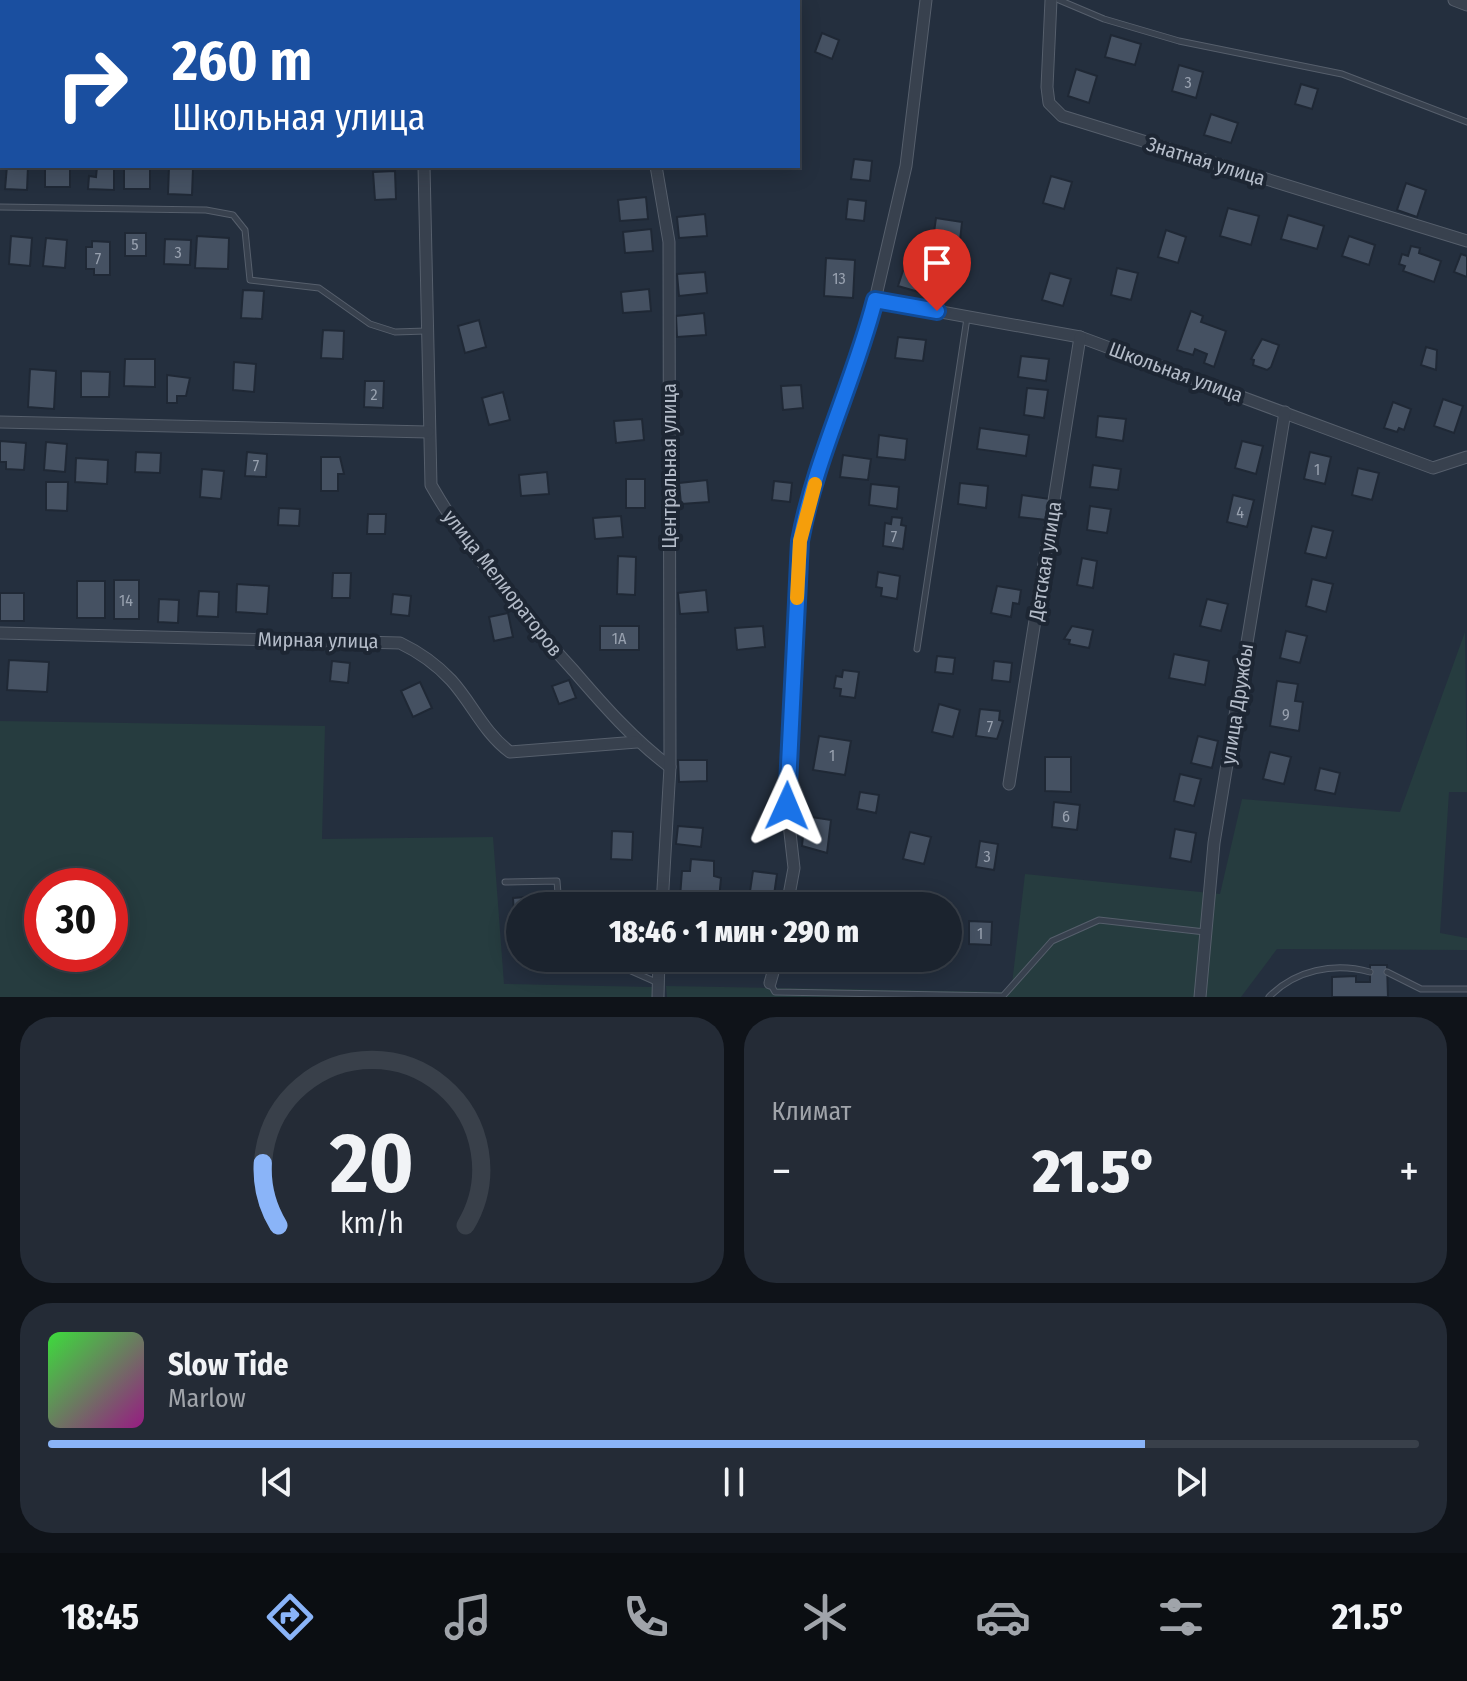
<!DOCTYPE html>
<html lang="ru">
<meta charset="utf-8">
<style>
body{margin:0;font-family:"Fira Sans Condensed",sans-serif;background:#242b36;color:#f1f3f6;height:100vh;display:flex;flex-direction:column;font-size:30px;white-space:nowrap}
*{box-sizing:border-box;margin:0}
p{font-size:26px;color:#a0a4aa}
.icon{flex:none;width:44px;height:44px;fill:none;stroke:currentColor;stroke-width:2;stroke-linecap:round;stroke-linejoin:round}
.map{position:relative;height:997px;overflow:hidden}
.side{display:flex;flex-direction:column;gap:20px;padding:20px;background:#0f1319;flex:1}
.side>*{flex:none}
.banner{position:absolute;left:0px;top:0px;width:800px;height:168px;box-shadow:0 4px 20px #0003,0 0 0 2px #39404a;background:#1a4fa0;color:#fff;overflow:hidden}
.speed{position:absolute;left:24px;top:868px;display:flex;gap:16px;font-size:40px;font-weight:700;text-align:center}
.speed>*{display:grid;place-content:center;width:104px;height:104px;border-radius:50%;background:#1b232e;box-shadow:0 4px 20px #0003,0 0 0 2px #39404a;line-height:1}
.speed .limit{border:12px solid #d22;background:#fff;color:#111}
.pin{position:absolute;display:grid;place-items:center;width:68px;height:68px;color:#fff;margin:-82px -34px;border-radius:50% 50% 50% 0;rotate:-45deg;box-shadow:0 0 8px #0007}
.pin .icon{rotate:45deg}
.me{position:absolute;width:88px;margin:-44px;rotate:1deg;stroke-linejoin:round;filter:drop-shadow(0 0 6px #0008)}
.turn{display:flex;align-items:center;gap:28px;height:168px;padding:0 40px;font-size:36px}
.turn .icon{width:104px;height:104px;stroke-width:2.5}
.turn b{display:block;font-size:56px;line-height:68px}
.big{font-size:60px;font-weight:800;line-height:1.1}
.side .tile{flex:1;display:flex;flex-direction:column;justify-content:center;gap:12px;min-width:0;padding:0 28px;border-radius:32px;background:#242b36}
.side .dial{align-items:center;gap:0}
.dial svg{height:208px;overflow:visible;fill:none;stroke:#39404a;stroke-width:7;stroke-linecap:round;text-anchor:middle}
.dial text{fill:#f1f3f6;stroke:none}
.song{display:flex;align-items:center;gap:24px}
.cover{width:96px;height:96px;border-radius:12px;background:linear-gradient(135deg,hsl(120 70% 55%),hsl(310 70% 35%))}
.played{height:8px;border-radius:4px;background:linear-gradient(90deg,#8ab4f8 80%,#39404a 80%)}
.keys{display:flex;justify-content:space-around;direction:ltr}
.heat{display:flex;justify-content:space-between;align-items:center;font-size:44px;direction:ltr}
.side .tiles{flex:1;display:grid;gap:20px;grid-template-columns:1fr 1fr}
.tile:last-child{grid-column:span 2}
.trip{position:absolute;left:506px;top:892px;width:456px;height:80px;border-radius:40px;background:#1b232e;box-shadow:0 4px 20px #0003,0 0 0 2px #39404a;font-weight:800;line-height:80px;text-align:center}
.dock{display:flex;height:128px;justify-content:space-around;align-items:center;background:#0b0e12;color:#a0a4aa}
.dock .icon{width:56px;height:56px}
.dock .selected{color:#8ab4f8}
.dock b{font-size:36px;color:#f1f3f6}
.map>svg:first-child{display:block}
</style>
<div class="map">
<svg width="1467" height="997" viewBox="0 0 1467 997">
<rect width="100%" height="100%" fill="#242f3e"/>
<!-- green -->
<g fill="#263c3f" fill-rule="evenodd">
<path d="M 1465,632 L 1467,792 L 1449,792 L 1440,933 L 1467,938 L 1467,950 L 1277,949 L 1241,997 L 667,997 L 666,986 L 1011,992 L 1025,874 L 1220,894 L 1242,799 L 1400,812 Z"/>
<path d="M 0,721 L 325,726 L 322,839 L 493,837 L 504,984 L 652,987 L 653,997 L 0,997 ZM 110,886 L 110,954 L 42,954 L 42,886 Z"/>
</g>
<!-- building -->
<g fill="#455162" stroke="#1f2835" stroke-width="2">
<path d="M 822,33 L 839,40 L 832,59 L 815,52 Z"/>
<path d="M 1111,35 L 1141,44 L 1135,65 L 1105,57 Z"/>
<path d="M 1179,65 L 1203,72 L 1196,98 L 1172,91 Z"/>
<path d="M 1076,69 L 1097,76 L 1089,103 L 1068,96 Z"/>
<path d="M 1301,84 L 1318,89 L 1312,109 L 1295,104 Z"/>
<path d="M 1211,114 L 1238,123 L 1231,143 L 1204,135 Z"/>
<path d="M 854,159 L 872,161 L 870,181 L 851,179 Z"/>
<path d="M 7,166 L 28,166 L 27,190 L 5,189 Z"/>
<rect x="124" y="166" width="26" height="23"/>
<path d="M 97,167 L 114,168 L 114,190 L 88,189 L 89,176 L 96,177 Z"/>
<path d="M 169,167 L 193,168 L 192,195 L 168,194 Z"/>
<rect x="45" y="169" width="25" height="18"/>
<path d="M 395,171 L 396,199 L 375,200 L 373,172 Z"/>
<path d="M 1051,176 L 1072,182 L 1064,209 L 1043,203 Z"/>
<path d="M 1406,183 L 1426,190 L 1417,217 L 1397,210 Z"/>
<path d="M 646,197 L 648,219 L 620,221 L 618,200 Z"/>
<path d="M 848,199 L 866,201 L 864,221 L 846,219 Z"/>
<path d="M 1228,208 L 1259,216 L 1251,245 L 1220,236 Z"/>
<path d="M 705,214 L 707,236 L 679,238 L 677,217 Z"/>
<path d="M 1288,215 L 1324,226 L 1317,249 L 1281,239 Z"/>
<path d="M 936,218 L 962,222 L 959,250 L 932,246 Z"/>
<path d="M 651,229 L 653,251 L 625,253 L 623,232 Z"/>
<path d="M 1166,230 L 1186,237 L 1178,263 L 1158,257 Z"/>
<rect x="125" y="233" width="21" height="23"/>
<path d="M 11,236 L 32,238 L 30,266 L 9,264 Z"/>
<path d="M 197,236 L 229,238 L 228,269 L 195,268 Z"/>
<path d="M 1349,236 L 1375,245 L 1369,265 L 1342,256 Z"/>
<path d="M 46,238 L 67,240 L 65,268 L 43,266 Z"/>
<path d="M 165,239 L 191,240 L 190,265 L 164,264 Z"/>
<path d="M 92,241 L 110,242 L 110,275 L 94,275 L 94,269 L 86,269 L 86,247 L 92,247 Z"/>
<path d="M 911,246 L 935,254 L 922,293 L 898,286 Z"/>
<path d="M 1411,246 L 1420,248 L 1419,253 L 1441,261 L 1434,282 L 1403,271 L 1405,266 L 1399,264 L 1402,254 L 1408,256 Z"/>
<path d="M 1461,254 L 1467,256 L 1467,277 L 1454,272 Z"/>
<path d="M 826,258 L 855,260 L 853,298 L 824,296 Z"/>
<path d="M 1117,268 L 1138,273 L 1131,300 L 1111,295 Z"/>
<path d="M 705,272 L 707,293 L 679,296 L 677,274 Z"/>
<path d="M 1050,273 L 1071,279 L 1063,306 L 1042,300 Z"/>
<path d="M 649,289 L 651,311 L 623,313 L 621,292 Z"/>
<path d="M 243,290 L 264,291 L 262,319 L 241,318 Z"/>
<path d="M 1191,311 L 1203,316 L 1201,322 L 1226,331 L 1214,367 L 1204,363 L 1207,354 L 1195,349 L 1193,355 L 1177,350 Z"/>
<path d="M 704,313 L 706,335 L 677,337 L 676,316 Z"/>
<path d="M 479,320 L 486,347 L 465,353 L 458,326 Z"/>
<path d="M 323,330 L 344,331 L 343,359 L 321,358 Z"/>
<path d="M 898,337 L 926,340 L 923,361 L 895,358 Z"/>
<path d="M 1262,339 L 1279,345 L 1271,367 L 1267,370 L 1253,365 L 1254,360 L 1251,359 Z"/>
<path d="M 1426,347 L 1437,350 L 1436,370 L 1421,365 Z"/>
<path d="M 1021,356 L 1049,359 L 1046,381 L 1018,377 Z"/>
<path d="M 125,359 L 155,359 L 155,387 L 124,386 Z"/>
<path d="M 234,362 L 256,364 L 254,392 L 233,390 Z"/>
<path d="M 30,369 L 56,371 L 54,409 L 28,407 Z"/>
<path d="M 81,371 L 110,372 L 109,397 L 81,397 Z"/>
<path d="M 167,375 L 190,378 L 186,396 L 177,396 L 177,403 L 167,403 Z"/>
<path d="M 365,381 L 384,381 L 383,408 L 364,407 Z"/>
<path d="M 801,385 L 803,408 L 783,410 L 781,386 Z"/>
<path d="M 1027,388 L 1048,390 L 1044,418 L 1024,415 Z"/>
<path d="M 503,392 L 510,420 L 489,425 L 482,398 Z"/>
<path d="M 1443,399 L 1463,406 L 1454,433 L 1434,426 Z"/>
<path d="M 1393,402 L 1411,409 L 1404,430 L 1399,428 L 1397,432 L 1384,428 Z"/>
<path d="M 1098,416 L 1126,419 L 1123,441 L 1096,437 Z"/>
<path d="M 642,419 L 644,440 L 616,443 L 614,421 Z"/>
<path d="M 980,428 L 1029,435 L 1026,456 L 977,449 Z"/>
<path d="M 879,435 L 907,439 L 905,460 L 877,457 Z"/>
<path d="M 0,441 L 26,443 L 24,470 L 6,469 L 6,462 L 0,462 Z"/>
<path d="M 1242,441 L 1263,446 L 1256,474 L 1235,468 Z"/>
<path d="M 46,442 L 67,444 L 65,472 L 44,470 Z"/>
<path d="M 136,452 L 161,453 L 160,473 L 135,472 Z"/>
<path d="M 247,452 L 267,454 L 266,477 L 245,476 Z"/>
<path d="M 1310,452 L 1331,457 L 1325,484 L 1304,479 Z"/>
<path d="M 843,455 L 871,459 L 868,480 L 840,477 Z"/>
<path d="M 321,457 L 340,457 L 344,474 L 338,474 L 338,491 L 321,491 Z"/>
<path d="M 76,458 L 108,460 L 107,484 L 75,482 Z"/>
<path d="M 1093,465 L 1121,469 L 1118,490 L 1090,487 Z"/>
<path d="M 1358,468 L 1379,473 L 1372,500 L 1352,495 Z"/>
<path d="M 202,469 L 224,471 L 221,499 L 200,497 Z"/>
<path d="M 547,472 L 549,494 L 521,496 L 519,475 Z"/>
<rect x="626" y="479" width="19" height="29"/>
<path d="M 707,480 L 709,502 L 681,504 L 679,483 Z"/>
<path d="M 774,481 L 792,483 L 790,502 L 772,500 Z"/>
<path d="M 46,482 L 68,482 L 67,511 L 46,510 Z"/>
<path d="M 960,483 L 988,486 L 986,508 L 958,504 Z"/>
<path d="M 871,484 L 899,487 L 897,509 L 869,505 Z"/>
<path d="M 1022,495 L 1050,499 L 1047,520 L 1019,517 Z"/>
<path d="M 1233,495 L 1254,500 L 1247,527 L 1227,522 Z"/>
<path d="M 1090,506 L 1111,509 L 1107,533 L 1087,530 Z"/>
<path d="M 279,508 L 300,509 L 299,526 L 278,525 Z"/>
<path d="M 368,514 L 386,514 L 385,534 L 367,534 Z"/>
<path d="M 621,516 L 623,537 L 595,539 L 593,518 Z"/>
<path d="M 892,517 L 902,518 L 901,525 L 906,526 L 903,549 L 883,546 L 885,523 L 891,524 Z"/>
<path d="M 1312,526 L 1333,531 L 1326,558 L 1305,553 Z"/>
<path d="M 618,556 L 636,557 L 635,595 L 617,594 Z"/>
<path d="M 1082,558 L 1097,561 L 1093,588 L 1077,585 Z"/>
<path d="M 878,572 L 900,576 L 897,599 L 881,596 L 882,588 L 876,587 Z"/>
<path d="M 333,573 L 351,573 L 350,598 L 332,598 Z"/>
<path d="M 1312,579 L 1333,584 L 1326,612 L 1306,606 Z"/>
<rect x="114" y="580" width="25" height="39"/>
<rect x="77" y="581" width="28" height="37"/>
<path d="M 237,584 L 269,586 L 267,614 L 236,612 Z"/>
<path d="M 997,586 L 1021,590 L 1019,604 L 1013,603 L 1011,617 L 991,613 Z"/>
<path d="M 706,590 L 708,612 L 680,614 L 678,593 Z"/>
<path d="M 199,591 L 219,592 L 218,617 L 197,616 Z"/>
<rect x="0" y="593" width="24" height="28"/>
<path d="M 393,594 L 411,596 L 409,616 L 391,614 Z"/>
<path d="M 159,599 L 179,600 L 178,623 L 158,622 Z"/>
<path d="M 1207,599 L 1228,604 L 1221,631 L 1200,626 Z"/>
<path d="M 508,613 L 513,637 L 494,641 L 489,617 Z"/>
<rect x="600" y="626" width="39" height="24"/>
<path d="M 763,626 L 765,647 L 737,650 L 735,628 Z"/>
<path d="M 1072,626 L 1093,630 L 1089,648 L 1069,644 L 1070,640 L 1064,639 Z"/>
<path d="M 1286,631 L 1307,636 L 1300,663 L 1280,658 Z"/>
<path d="M 1174,654 L 1209,661 L 1205,685 L 1169,678 Z"/>
<path d="M 937,656 L 955,658 L 953,674 L 935,672 Z"/>
<path d="M 9,660 L 49,662 L 47,692 L 7,690 Z"/>
<path d="M 332,661 L 350,663 L 348,683 L 330,681 Z"/>
<path d="M 994,661 L 1012,663 L 1010,682 L 992,680 Z"/>
<path d="M 843,670 L 859,672 L 855,698 L 840,696 L 841,689 L 834,688 L 836,676 L 842,677 Z"/>
<path d="M 569,680 L 576,698 L 559,704 L 552,686 Z"/>
<path d="M 1277,681 L 1298,684 L 1295,701 L 1303,702 L 1299,731 L 1270,726 Z"/>
<path d="M 420,682 L 432,708 L 413,717 L 401,691 Z"/>
<path d="M 939,704 L 960,710 L 953,737 L 932,732 Z"/>
<path d="M 980,709 L 1000,711 L 999,720 L 1003,721 L 997,739 L 976,736 Z"/>
<path d="M 819,736 L 851,741 L 845,775 L 813,770 Z"/>
<path d="M 1198,736 L 1218,741 L 1212,768 L 1191,763 Z"/>
<path d="M 1270,752 L 1291,757 L 1284,784 L 1263,779 Z"/>
<path d="M 1045,757 L 1071,757 L 1071,792 L 1045,791 Z"/>
<path d="M 678,760 L 707,760 L 707,781 L 679,782 Z"/>
<path d="M 1320,768 L 1340,773 L 1335,794 L 1315,790 Z"/>
<path d="M 1180,774 L 1201,779 L 1194,806 L 1174,801 Z"/>
<path d="M 860,792 L 879,795 L 876,813 L 857,809 Z"/>
<path d="M 1054,802 L 1080,805 L 1077,830 L 1052,827 Z"/>
<path d="M 805,816 L 831,820 L 827,853 L 802,846 Z"/>
<path d="M 678,826 L 703,828 L 701,847 L 676,844 Z"/>
<path d="M 1175,829 L 1196,833 L 1191,862 L 1170,858 Z"/>
<path d="M 612,831 L 633,832 L 632,860 L 611,859 Z"/>
<path d="M 910,832 L 931,837 L 924,864 L 903,859 Z"/>
<path d="M 980,841 L 998,844 L 994,870 L 976,867 Z"/>
<path d="M 691,859 L 714,861 L 714,876 L 721,878 L 719,900 L 707,900 L 708,893 L 694,892 L 694,898 L 680,897 L 682,871 L 690,871 Z"/>
<path d="M 753,871 L 777,874 L 773,902 L 749,898 Z"/>
<path d="M 552,895 L 553,906 L 520,906 L 520,928 L 515,928 L 513,898 Z"/>
<path d="M 969,921 L 992,922 L 991,945 L 969,944 Z"/>
<path d="M 1370,965 L 1387,965 L 1388,997 L 1332,997 L 1332,977 L 1356,976 L 1356,982 L 1370,982 Z"/>
</g>
<g fill="none" stroke-linecap="round" stroke-linejoin="round">
<defs>
<g id="lane">
<path d="M 50,0 L 51,2"/>
<path d="M 1059,0 L 1104,19 L 1179,41 L 1342,74 L 1467,122"/>
<path d="M 0,207 L 206,210 L 233,215 L 245,230 L 250,280 L 319,288 L 370,324 L 395,332 L 426,331"/>
<path d="M 917,649 L 967,318"/>
<path d="M 505,882 L 557,881 L 559,906"/>
<path d="M 602,958 L 656,982"/>
<path d="M 1387,972 L 1421,989 L 1467,989"/>
<path d="M 770,983 L 775,992 L 1003,996 L 1052,941 L 1099,920 L 1205,932"/>
<path d="M 1269,997 C 1295,970 1334,962 1370,972"/>
</g>
<g id="street">
<path d="M 171,0 L 171,2"/>
<path d="M 1051,0 L 1047,87 L 1049,103 L 1062,116 L 1467,241"/>
<path d="M 1454,0 L 1467,5"/>
<path d="M 422,2 L 422,0"/>
<path d="M 644,2 L 644,0"/>
<path d="M 0,73 L 2,73"/>
<path d="M 424,166 L 431,485 C 470,553 522,614 574,671 C 604,706 633,739 670,767"/>
<path d="M 656,166 L 669,242 L 670,767 L 662,906"/>
<path d="M 875,300 L 1080,337 L 1433,468 L 1467,457"/>
<path d="M 0,422 L 428,432"/>
<path d="M 0,633 L 400,643 C 419,652 436,664 451,680 C 472,703 484,733 510,752 L 637,742"/>
<path d="M 1009,784 L 1080,337"/>
<path d="M 787,906 L 794,868 L 787,806 L 788,752 L 800,541 L 806,508 L 865,341 L 875,300 L 906,166 L 926,0"/>
<path d="M 770,983 L 777,958"/>
<path d="M 658,997 L 659,958"/>
<path d="M 1200,997 L 1214,843 L 1285,412"/>
</g>
</defs>
<!-- lane casing -->
<use href="#lane" stroke="#565f6c" stroke-width="7"/>
<!-- street casing -->
<use href="#street" stroke="#565f6c" stroke-width="13"/>
<!-- lane -->
<use href="#lane" stroke="#38414e" stroke-width="5"/>
<!-- street -->
<use href="#street" stroke="#38414e" stroke-width="11"/>
</g>
<g fill="none" stroke-linecap="round" stroke-linejoin="round">
<defs>
<path id="route" d="M 787,806 L 800,541 C 815,459 854,382 875,300 L 937,311"/>
</defs>
<!-- route casing -->
<use href="#route" stroke="#114b97" stroke-width="20"/>
<!-- route -->
<use href="#route" stroke="#1a73e8" stroke-width="14"/>
<!-- slow -->
<path stroke="#f59e0b" stroke-width="14" d="M 797,598 L 800,541 L 815,484"/>
</g>
<g text-anchor="middle" stroke-width="8" stroke-linejoin="round" paint-order="stroke">
<!-- number labels -->
<g font-size="16" fill="#98a1af">
<text x="1188" y="88">3</text>
<text x="135" y="250">5</text>
<text x="178" y="258">3</text>
<text x="98" y="264">7</text>
<text x="839" y="284">13</text>
<text x="374" y="400">2</text>
<text x="256" y="471">7</text>
<text x="1317" y="475">1</text>
<text x="1240" y="518">4</text>
<text x="894" y="542">7</text>
<text x="126" y="606">14</text>
<text x="619" y="644">1А</text>
<text x="1286" y="720">9</text>
<text x="990" y="732">7</text>
<text x="832" y="761">1</text>
<text x="1066" y="822">6</text>
<text x="987" y="862">3</text>
<text x="980" y="939">1</text>
</g>
<!-- street labels -->
<g font-size="20" fill="#b4bcc9" stroke="#1d2633">
<text transform="translate(1206 161) rotate(17)" y="7">Знатная улица</text>
<text transform="translate(1176 372) rotate(20)" y="7">Школьная улица</text>
<text transform="translate(669 466) rotate(-90)" y="7">Центральная улица</text>
<text transform="translate(1045 561) rotate(-81)" y="7">Детская улица</text>
<text transform="translate(503 583) rotate(52)" y="7">улица Мелиораторов</text>
<text transform="translate(318 640) rotate(1)" y="7">Мирная улица</text>
<text transform="translate(1237 704) rotate(-81)" y="7">улица Дружбы</text>
</g>
</g>
</svg>
<div class="speed"><div class="limit">30</div></div>
<div class="pin" style="left:937px;top:311px;background:#d93025"><svg class="icon" aria-label="arrive" viewBox="0 0 24 24"><path d="M6 21V4h12l-3 4 3 4H6"/></svg></div>
<svg class="me" style="left:787px;top:806px" viewBox="-20 -20 40 40"><path d="M0-17L14 15 0 8-14 15z" fill="#1a73e8" stroke="#fff" stroke-width="4"/></svg>
<div class="trip">18:46 · 1 мин · 290 m</div>
<div class="banner">
<div class="turn"><svg class="icon" aria-label="right" viewBox="0 0 24 24"><path d="M7 20v-9h11M14 6l5 5-5 5"/></svg><div><b>260 m</b>Школьная улица</div></div>
</div>
</div>
<section class="side">
<div class="tiles">
<div class="tile dial"><svg viewBox="0 0 100 80">
<path d="M14 69A42 42 0 1 1 86 69"/>
<path d="M14 69A42 42 0 0 1 8 45" stroke="#8ab4f8"/>
<text x="50" y="56" font-size="32" font-weight="700">20</text>
<text x="50" y="72" font-size="11">km/h</text>
</svg></div>
<div class="tile"><p>Климат</p>
<div class="heat"><a>−</a><b class="big">21.5°</b><a>+</a></div>
</div>
<div class="tile">
<div class="song"><i class="cover"></i><div><b>Slow Tide</b><p>Marlow</p></div></div>
<div class="played"></div>
<div class="keys"><svg class="icon" aria-label="previous" viewBox="0 0 24 24"><path d="M18 5L8 12l10 7zM5 5v14"/></svg><svg class="icon" aria-label="pause" viewBox="0 0 24 24"><path d="M8 5v14M16 5v14"/></svg><svg class="icon" aria-label="next" viewBox="0 0 24 24"><path d="M6 5l10 7-10 7zM19 5v14"/></svg></div>
</div>
</div>
</section>
<nav class="dock">
<b>18:45</b>
<svg class="icon selected" aria-label="directions" viewBox="0 0 24 24"><path d="M12 3l9 9-9 9-9-9zM9 14v-3h6M13 9l2 2-2 2"/></svg>
<svg class="icon" aria-label="music" viewBox="0 0 24 24"><path d="M9 18V5l10-2v13"/><circle cx="6" cy="18" r="3"/><circle cx="16" cy="16" r="3"/></svg>
<svg class="icon" aria-label="phone" viewBox="0 0 24 24"><path d="M5 4h4l2 5-3 2q2 4 5 5l2-3 5 2v4C11 20 4 13 5 4z"/></svg>
<svg class="icon" aria-label="climate" viewBox="0 0 24 24"><path d="M12 3v18M4 7l16 10M4 17L20 7"/></svg>
<svg class="icon" aria-label="car" viewBox="0 0 24 24"><path d="M5 17H2v-5l4-1 3-4h7l3 4 3 1v5h-3M9 17h6M6 11h13"/><circle cx="7" cy="17" r="2"/><circle cx="17" cy="17" r="2"/></svg>
<svg class="icon" aria-label="filters" viewBox="0 0 24 24"><path d="M4 7h16M4 17h16"/><circle cx="9" cy="7" r="2"/><circle cx="15" cy="17" r="2"/></svg>
<b>21.5°</b>
</nav>
